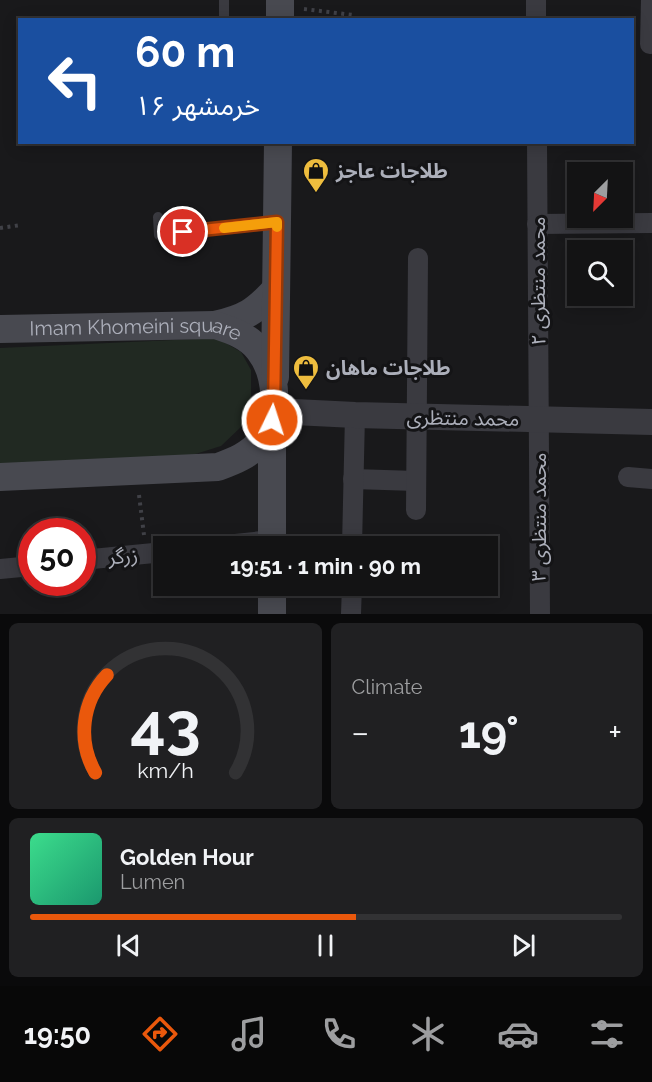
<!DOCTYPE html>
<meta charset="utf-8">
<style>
body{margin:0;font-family:Raleway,"Noto Sans Arabic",sans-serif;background:#202022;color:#f1f3f6;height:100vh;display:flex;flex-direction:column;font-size:22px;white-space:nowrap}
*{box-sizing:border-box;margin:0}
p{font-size:20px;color:#9d9ea0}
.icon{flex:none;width:33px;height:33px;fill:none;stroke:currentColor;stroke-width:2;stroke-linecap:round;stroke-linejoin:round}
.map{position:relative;height:614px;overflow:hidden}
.sheet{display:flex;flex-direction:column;gap:9px;padding:9px;background:#0a0a0b;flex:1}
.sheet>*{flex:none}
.guide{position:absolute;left:18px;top:18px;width:616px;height:126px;border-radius:0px;box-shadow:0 3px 15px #0003,0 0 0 2px #323234;background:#1a4fa0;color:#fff;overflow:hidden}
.needle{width:39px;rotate:204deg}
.tools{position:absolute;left:567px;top:162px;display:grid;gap:12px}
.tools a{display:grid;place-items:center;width:66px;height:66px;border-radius:0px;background:#131314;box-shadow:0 3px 15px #0003,0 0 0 2px #323234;font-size:30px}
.speed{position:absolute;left:18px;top:518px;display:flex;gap:12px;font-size:30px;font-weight:700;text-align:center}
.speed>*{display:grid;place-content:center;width:78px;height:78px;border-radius:50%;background:#131314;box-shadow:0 3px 15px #0003,0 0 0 2px #323234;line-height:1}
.speed .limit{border:9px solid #d22;background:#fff;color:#111}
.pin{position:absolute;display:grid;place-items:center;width:51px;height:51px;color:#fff;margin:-26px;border:3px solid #fff;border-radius:50%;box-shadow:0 2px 6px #0007}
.me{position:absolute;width:66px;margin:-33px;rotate:4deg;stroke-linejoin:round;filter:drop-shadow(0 0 4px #0008)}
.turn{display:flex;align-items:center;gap:21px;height:126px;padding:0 18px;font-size:27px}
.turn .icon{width:78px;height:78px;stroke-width:2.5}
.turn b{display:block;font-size:42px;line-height:51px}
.big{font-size:45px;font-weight:700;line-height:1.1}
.sheet .tile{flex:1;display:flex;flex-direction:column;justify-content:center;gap:9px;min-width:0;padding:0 21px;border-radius:9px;background:#202022}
.sheet .dial{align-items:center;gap:0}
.dial svg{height:156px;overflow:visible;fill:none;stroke:#323234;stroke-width:7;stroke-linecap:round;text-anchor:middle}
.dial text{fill:#f1f3f6;stroke:none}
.song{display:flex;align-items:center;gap:18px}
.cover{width:72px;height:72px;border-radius:9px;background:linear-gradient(135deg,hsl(150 70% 55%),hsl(160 70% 35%))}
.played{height:6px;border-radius:3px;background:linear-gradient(90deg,#ea580c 55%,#323234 55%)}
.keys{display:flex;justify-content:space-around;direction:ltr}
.heat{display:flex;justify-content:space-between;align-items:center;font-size:33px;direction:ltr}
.sheet .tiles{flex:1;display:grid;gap:9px;grid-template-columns:1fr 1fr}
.tile:last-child{grid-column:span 2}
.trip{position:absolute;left:153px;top:536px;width:345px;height:60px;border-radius:0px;background:#131314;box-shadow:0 3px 15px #0003,0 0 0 2px #323234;font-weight:700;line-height:60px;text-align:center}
.tabs{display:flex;height:96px;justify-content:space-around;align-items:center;background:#080808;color:#9d9ea0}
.tabs .icon{width:42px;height:42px}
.tabs .selected{color:#ea580c}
.tabs b{font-size:27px;color:#f1f3f6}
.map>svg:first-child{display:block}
</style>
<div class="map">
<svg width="652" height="614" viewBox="0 0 652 614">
<rect width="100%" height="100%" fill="#19191b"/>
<!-- green -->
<path fill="#212922" d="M 217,338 L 241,352 L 251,370 L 251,400 L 243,425 L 221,446 L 186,457 L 0,464 L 0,348 Z"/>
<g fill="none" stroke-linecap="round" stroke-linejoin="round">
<!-- path -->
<g stroke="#404147" stroke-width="4" stroke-dasharray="3 4.5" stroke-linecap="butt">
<path d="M 304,9 L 353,15"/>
<path d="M 0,228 L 21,225"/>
<path d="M 139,495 L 144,535"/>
</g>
<!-- service -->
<g stroke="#3a3a40" stroke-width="10">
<path d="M 224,20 L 224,0"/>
<path d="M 158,217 L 159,235 L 275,223"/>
</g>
<!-- minor -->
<g stroke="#3a3a40" stroke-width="20">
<path d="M 536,0 L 536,20"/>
<path d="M 650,44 L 651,0"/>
<path d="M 537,142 L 540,614"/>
<path d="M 537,224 L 652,223"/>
<path d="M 628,477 L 652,479"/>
<path d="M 353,479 L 416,481"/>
<path d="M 416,510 L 418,258"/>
<path d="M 216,546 L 272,540"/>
<path d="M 352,546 L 355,415"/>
<path d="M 82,560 L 164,552"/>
<path d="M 0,569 L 32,566"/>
<path d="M 351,614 L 352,585"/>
</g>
<!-- tertiary -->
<path stroke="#3a3a40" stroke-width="26" d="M 274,411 L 355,415 L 652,422"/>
<!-- secondary -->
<g stroke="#484950" stroke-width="28">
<path d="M 280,20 L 280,0"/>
<path d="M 215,325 C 245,318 255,312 276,289"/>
<path id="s1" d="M 0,329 L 215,325 C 231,330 248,336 259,350 C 278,375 280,415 261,441 C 250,455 234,461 218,467 L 0,477"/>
<path d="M 275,377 L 278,142"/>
<path d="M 272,420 L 272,546"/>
<path d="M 272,614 L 272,585"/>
</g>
</g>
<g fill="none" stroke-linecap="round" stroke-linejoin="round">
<defs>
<path id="route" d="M 183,232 L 277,222 L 274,411 L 272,420"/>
</defs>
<!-- route casing -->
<use href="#route" stroke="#983908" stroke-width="15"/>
<!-- route -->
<use href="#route" stroke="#ea580c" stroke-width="10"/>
<!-- slow -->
<path stroke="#f59e0b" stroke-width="10" d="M 224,228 L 277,222 L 277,227"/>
</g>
<!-- icons -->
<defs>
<symbol id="shop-pin" viewBox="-11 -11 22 30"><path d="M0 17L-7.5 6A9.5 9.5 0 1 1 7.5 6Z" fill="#eebd3e" stroke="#141416"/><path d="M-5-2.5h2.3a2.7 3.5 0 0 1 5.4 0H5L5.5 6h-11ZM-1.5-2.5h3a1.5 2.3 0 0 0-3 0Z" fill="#111"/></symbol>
</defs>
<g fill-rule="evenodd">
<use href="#shop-pin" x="301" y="156" width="30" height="40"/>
<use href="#shop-pin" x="291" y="353" width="30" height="40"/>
</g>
<g text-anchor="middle" stroke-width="6" stroke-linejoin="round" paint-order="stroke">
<!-- poi labels -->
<g font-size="20" font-weight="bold" fill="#acafba" stroke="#141416" text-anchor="start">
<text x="336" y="178">طلاجات عاجز</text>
<text x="326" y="375">طلاجات ماهان</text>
</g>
<!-- street labels -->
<g font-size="20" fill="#acafba" stroke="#141416">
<text transform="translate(538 281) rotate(-90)" y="7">محمد منتظری ۲</text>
<text dy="7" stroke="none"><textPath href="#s1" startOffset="136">Imam Khomeini square</textPath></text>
<text transform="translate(463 418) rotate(1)" y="7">محمد منتظری</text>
<text transform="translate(539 517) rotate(-90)" y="7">محمد منتظری ۳</text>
<text transform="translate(123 556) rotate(-6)" y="7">زرگر</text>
</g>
</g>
</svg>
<div class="tools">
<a><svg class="needle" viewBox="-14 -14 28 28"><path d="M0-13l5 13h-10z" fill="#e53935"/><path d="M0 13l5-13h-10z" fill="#9d9ea0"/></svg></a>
<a><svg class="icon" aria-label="search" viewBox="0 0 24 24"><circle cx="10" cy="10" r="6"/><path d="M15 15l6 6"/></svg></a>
</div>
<div class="speed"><div class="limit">50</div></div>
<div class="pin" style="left:183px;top:232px;background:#d93025"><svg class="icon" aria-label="arrive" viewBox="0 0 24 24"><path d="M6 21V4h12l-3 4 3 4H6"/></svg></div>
<svg class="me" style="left:272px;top:420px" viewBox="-20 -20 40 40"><circle r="17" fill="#ea580c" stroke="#fff" stroke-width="3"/><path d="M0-11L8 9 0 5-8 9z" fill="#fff"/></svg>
<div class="trip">19:51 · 1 min · 90 m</div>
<div class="guide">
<div class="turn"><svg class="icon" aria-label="left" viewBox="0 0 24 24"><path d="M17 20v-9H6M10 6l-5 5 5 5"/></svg><div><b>60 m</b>خرمشهر ۱۶</div></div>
</div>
</div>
<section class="sheet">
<div class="tiles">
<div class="tile dial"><svg viewBox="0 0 100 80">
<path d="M14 69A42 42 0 1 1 86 69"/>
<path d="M14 69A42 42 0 0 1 20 19" stroke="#ea580c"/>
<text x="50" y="56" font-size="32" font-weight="700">43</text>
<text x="50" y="72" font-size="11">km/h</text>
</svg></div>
<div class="tile"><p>Climate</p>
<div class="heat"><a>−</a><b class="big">19°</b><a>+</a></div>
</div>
<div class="tile">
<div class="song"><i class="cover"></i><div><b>Golden Hour</b><p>Lumen</p></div></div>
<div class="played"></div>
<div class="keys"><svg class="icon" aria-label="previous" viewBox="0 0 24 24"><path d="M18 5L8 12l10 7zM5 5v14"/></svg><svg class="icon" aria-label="pause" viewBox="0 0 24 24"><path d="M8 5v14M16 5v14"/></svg><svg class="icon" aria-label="next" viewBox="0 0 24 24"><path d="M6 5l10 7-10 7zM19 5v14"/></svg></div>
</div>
</div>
</section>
<nav class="tabs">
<b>19:50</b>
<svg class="icon selected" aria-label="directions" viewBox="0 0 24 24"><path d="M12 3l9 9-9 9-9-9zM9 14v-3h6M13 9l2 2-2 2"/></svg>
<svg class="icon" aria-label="music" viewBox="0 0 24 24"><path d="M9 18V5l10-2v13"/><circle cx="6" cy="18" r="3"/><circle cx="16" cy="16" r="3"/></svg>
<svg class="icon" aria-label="phone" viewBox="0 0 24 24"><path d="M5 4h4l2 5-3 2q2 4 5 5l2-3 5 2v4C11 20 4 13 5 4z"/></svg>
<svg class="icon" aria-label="climate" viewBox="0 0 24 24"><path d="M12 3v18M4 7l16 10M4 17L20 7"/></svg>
<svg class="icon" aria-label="car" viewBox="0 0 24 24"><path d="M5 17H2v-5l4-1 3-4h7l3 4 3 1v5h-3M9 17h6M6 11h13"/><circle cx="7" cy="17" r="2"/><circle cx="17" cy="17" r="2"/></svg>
<svg class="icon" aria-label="filters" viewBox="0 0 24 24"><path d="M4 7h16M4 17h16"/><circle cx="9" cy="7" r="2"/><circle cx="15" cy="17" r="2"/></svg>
</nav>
